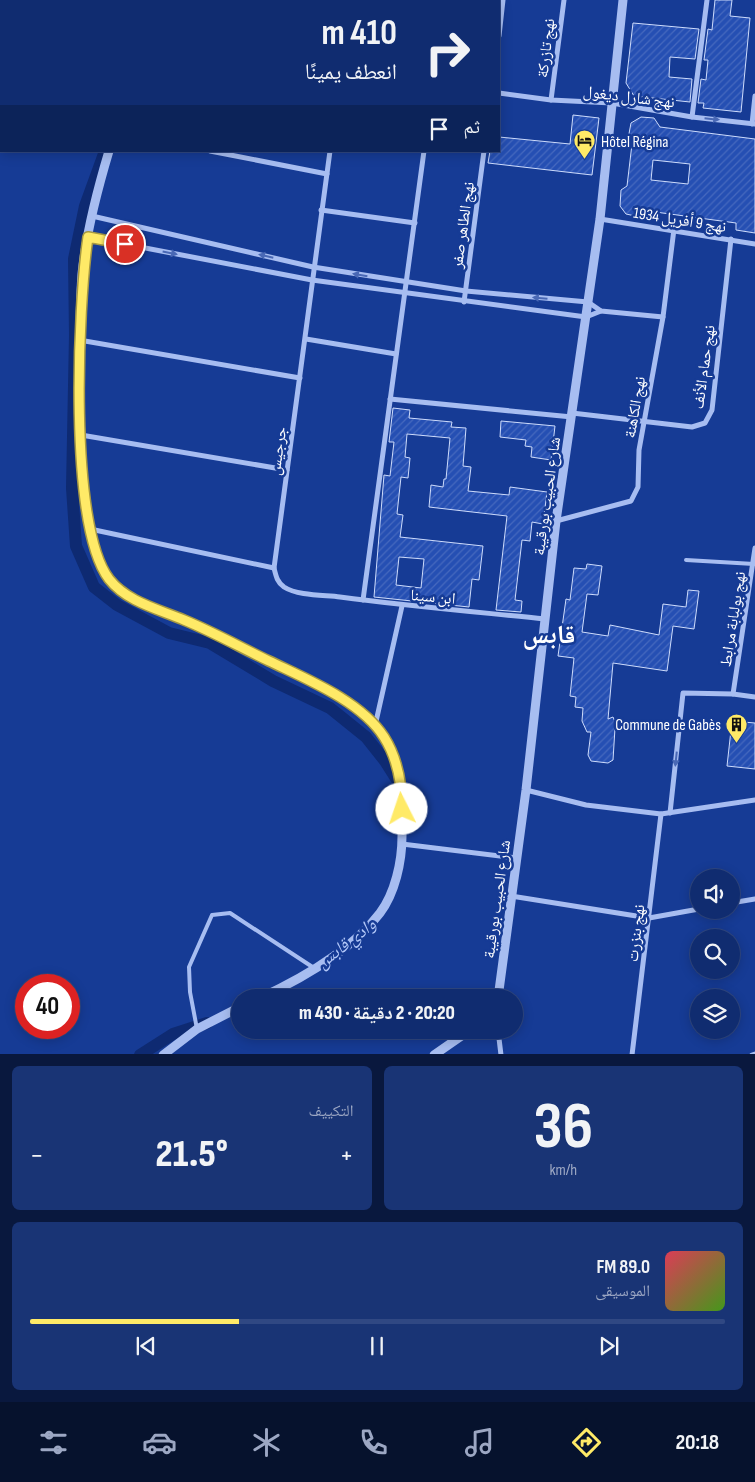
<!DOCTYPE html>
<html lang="ar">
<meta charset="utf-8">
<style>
body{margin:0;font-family:"Sofia Sans Condensed","Noto Naskh Arabic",sans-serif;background:#193475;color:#f1f3f6;direction:rtl;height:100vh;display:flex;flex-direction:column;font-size:19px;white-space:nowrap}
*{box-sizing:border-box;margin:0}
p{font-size:16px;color:#9ca7c3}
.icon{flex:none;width:28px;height:28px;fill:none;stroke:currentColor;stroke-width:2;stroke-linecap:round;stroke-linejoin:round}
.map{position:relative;height:1054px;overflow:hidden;direction:ltr}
.side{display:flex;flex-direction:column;gap:12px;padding:12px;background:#09183e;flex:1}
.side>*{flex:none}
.top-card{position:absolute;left:0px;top:0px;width:500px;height:152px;box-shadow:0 2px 12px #0003,0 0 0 1px #304883;direction:rtl;background:#102c70;color:#f1f3f6;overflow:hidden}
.buttons{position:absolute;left:690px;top:869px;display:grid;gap:10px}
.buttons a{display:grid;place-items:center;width:50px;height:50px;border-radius:50%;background:#102c70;box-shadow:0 2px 12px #0003,0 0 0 1px #304883;font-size:25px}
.speed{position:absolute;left:15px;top:974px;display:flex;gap:10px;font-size:25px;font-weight:700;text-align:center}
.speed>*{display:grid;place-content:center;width:65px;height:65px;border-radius:50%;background:#102c70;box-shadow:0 2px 12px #0003,0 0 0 1px #304883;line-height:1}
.speed .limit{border:8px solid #d22;background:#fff;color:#111}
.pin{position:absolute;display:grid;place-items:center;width:42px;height:42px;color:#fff;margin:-21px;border:2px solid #fff;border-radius:50%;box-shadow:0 1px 5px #0007}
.me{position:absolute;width:55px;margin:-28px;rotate:356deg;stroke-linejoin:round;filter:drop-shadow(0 0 4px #0008)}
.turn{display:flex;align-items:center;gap:18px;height:105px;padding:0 20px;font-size:22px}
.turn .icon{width:65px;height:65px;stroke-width:2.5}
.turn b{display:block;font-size:35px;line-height:42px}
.then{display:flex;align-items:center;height:48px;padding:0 20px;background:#0003;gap:10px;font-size:19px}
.big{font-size:38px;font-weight:800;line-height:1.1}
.side .card{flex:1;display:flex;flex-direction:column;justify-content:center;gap:8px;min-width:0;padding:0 18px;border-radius:8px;background:#193475}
.side .dial{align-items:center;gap:0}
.dial b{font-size:65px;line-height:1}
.song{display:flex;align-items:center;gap:15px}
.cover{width:60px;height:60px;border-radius:8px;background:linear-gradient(135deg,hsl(350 70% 55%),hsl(100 70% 35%))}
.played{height:5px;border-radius:2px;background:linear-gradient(90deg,#ffea67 30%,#304883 30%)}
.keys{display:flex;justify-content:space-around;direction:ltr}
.heat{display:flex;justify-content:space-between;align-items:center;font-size:28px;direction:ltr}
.side .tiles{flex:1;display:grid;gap:12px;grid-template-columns:1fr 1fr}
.card:last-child{grid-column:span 2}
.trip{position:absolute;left:231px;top:989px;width:292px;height:50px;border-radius:25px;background:#102c70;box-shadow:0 2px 12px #0003,0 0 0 1px #304883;font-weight:800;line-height:50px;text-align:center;direction:rtl}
.tabs{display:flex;height:80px;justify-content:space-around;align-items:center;background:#06122d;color:#9ca7c3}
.tabs .icon{width:35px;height:35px}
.tabs .selected{color:#ffea67}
.tabs b{font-size:22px;color:#f1f3f6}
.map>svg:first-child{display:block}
</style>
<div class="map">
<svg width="755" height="1055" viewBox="0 0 755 1055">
<defs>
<pattern id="building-hatch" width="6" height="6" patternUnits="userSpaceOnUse" patternTransform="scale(1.25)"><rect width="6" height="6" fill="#254fb3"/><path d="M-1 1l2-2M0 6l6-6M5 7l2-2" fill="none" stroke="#4669be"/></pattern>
</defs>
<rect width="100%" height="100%" fill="#163b95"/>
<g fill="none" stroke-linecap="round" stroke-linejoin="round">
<!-- canal -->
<g stroke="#0e2a72" stroke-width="12">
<path d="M 105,151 L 85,206 L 74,259 L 75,335 L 72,488 L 76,546 L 94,587 L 117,605 L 169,633 L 210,643 L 273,681 L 330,708 L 366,737 L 385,761 L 399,783 L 400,790"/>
<path d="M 140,1055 L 173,1034 L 207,1023"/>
</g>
</g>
<!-- building -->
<g fill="url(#building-hatch)" stroke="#cedcfc" fill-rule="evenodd">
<path d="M 715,0 L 732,0 L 730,16 L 750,18 L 741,112 L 703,108 L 704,103 L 698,103 L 701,79 L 706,80 L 708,60 L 704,60 L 708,29 L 712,30 Z"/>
<path d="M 633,23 L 699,29 L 695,59 L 670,57 L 669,77 L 692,79 L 690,102 L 634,96 L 626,83 Z"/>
<path d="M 573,115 L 599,118 L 592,175 L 488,163 L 490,151 L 499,151 L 499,137 L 570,144 Z"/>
<path d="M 641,117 L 654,118 L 660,127 L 755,139 L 755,233 L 736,230 L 736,223 L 648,211 L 640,217 L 626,214 L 620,206 L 621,190 L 627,186 L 632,144 L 628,139 L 631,123 ZM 653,160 L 690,164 L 688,184 L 651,180 Z"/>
<path d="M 393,408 L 410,410 L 409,418 L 452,422 L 451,427 L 466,428 L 463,466 L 471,467 L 468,491 L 509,495 L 510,487 L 547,492 L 543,524 L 532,522 L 530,541 L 522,540 L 515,600 L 522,601 L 521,612 L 496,610 L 507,516 L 429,507 L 431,485 L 443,487 L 444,479 L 446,479 L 450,438 L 407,434 L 405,457 L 410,458 L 408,478 L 401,477 L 397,514 L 403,515 L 400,537 L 483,546 L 479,580 L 472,579 L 469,607 L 374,597 L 384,475 L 390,476 L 394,442 L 389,442 ZM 399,557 L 424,559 L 421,588 L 396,585 Z"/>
<path d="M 501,421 L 555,426 L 551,460 L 531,457 L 532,447 L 525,446 L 526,440 L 500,437 Z"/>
<path d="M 587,564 L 602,566 L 598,595 L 587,594 L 582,632 L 608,636 L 610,625 L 659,635 L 663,604 L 686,607 L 688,590 L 699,591 L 694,629 L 673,626 L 667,671 L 613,663 L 608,719 L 613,717 L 617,727 L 615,728 L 613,760 L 608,763 L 591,761 L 588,755 L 591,732 L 587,732 L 582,721 L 583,708 L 575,707 L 576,697 L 570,696 L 574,658 L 558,656 L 566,599 L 570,600 L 574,568 L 586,569 Z"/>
<path d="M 732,721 L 755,723 L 755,769 L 727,766 Z"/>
</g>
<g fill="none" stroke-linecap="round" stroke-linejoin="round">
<!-- service -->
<g stroke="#a7bdf1" stroke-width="4">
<path d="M 686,560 L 754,564"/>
<path d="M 197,1029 L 190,992 L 189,967 L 212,915 L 230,913 L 314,968"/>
</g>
<!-- minor -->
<g stroke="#a7bdf1" stroke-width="5">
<path d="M 57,1 L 59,0"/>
<path d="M 354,1 L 354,0"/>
<path d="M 444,1 L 444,0"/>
<path d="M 499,36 L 503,0"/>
<path d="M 0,44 L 1,43"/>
<path d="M 499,93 L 551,100 L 612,103 L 692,117 L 755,124"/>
<path d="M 551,100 L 564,0"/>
<path d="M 692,117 L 707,0"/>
<path d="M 752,124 L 755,96"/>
<path d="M 210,151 L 327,174"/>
<path d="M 330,151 L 274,568 C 276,576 277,582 284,587 C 298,596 324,595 340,597 C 408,606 477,612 545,619"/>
<path d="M 321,210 L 415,223"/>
<path d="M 92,216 L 313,267 L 466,291 L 588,302 L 601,311 L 663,317"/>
<path d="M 600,219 L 755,244"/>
<path d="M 88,237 L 312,280 L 586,317 L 601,311"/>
<path d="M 464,302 L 484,151"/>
<path d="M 306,339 L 396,354"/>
<path d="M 79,340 L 300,378"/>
<path d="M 390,399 L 572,417"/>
<path d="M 572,413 L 692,427 L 705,423 L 712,410 L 731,239"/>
<path d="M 81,435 L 287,470"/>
<path d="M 556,521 L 631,501 L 638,487 L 639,450 L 663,317 L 674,229"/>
<path d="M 90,529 L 274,568"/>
<path d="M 363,600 L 424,151"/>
<path d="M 733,694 L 755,548"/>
<path d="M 375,726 L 402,606"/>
<path d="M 526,790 L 586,805 L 661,814 L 755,800"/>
<path d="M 670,813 L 683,693 L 733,694 L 755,697"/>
<path d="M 402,844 L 517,858"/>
<path d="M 511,896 L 649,918 L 699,909"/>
<path d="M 731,903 L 755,899"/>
<path d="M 498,1030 L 501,1055"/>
<path d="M 632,1055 L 661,814"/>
<path d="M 752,1055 L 755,1054"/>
</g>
<!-- tertiary -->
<g stroke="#a7bdf1" stroke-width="9">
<path d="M 169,1 L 170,0"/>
<path d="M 109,151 C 97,191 86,232 82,274 C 79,314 80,354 80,394 C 81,446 79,531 107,576 C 123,601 155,608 181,619 C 212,632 240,647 270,662 C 307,680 359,700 383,736 C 404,765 402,802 402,836 C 402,862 395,893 380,913 C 352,950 301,979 260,998"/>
<path d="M 498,998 L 526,790 L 556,521 L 600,219 L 623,0"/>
<path d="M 163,1055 L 197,1029 L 240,1007"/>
<path d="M 434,1055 L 470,1030"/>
</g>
</g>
<!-- one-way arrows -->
<defs><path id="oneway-solid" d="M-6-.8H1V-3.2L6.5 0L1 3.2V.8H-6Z" transform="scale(1.25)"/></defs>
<g fill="#4968b5">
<use href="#oneway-solid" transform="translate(712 119) rotate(6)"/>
<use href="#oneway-solid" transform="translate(170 253) rotate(11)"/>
<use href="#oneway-solid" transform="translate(266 256) rotate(-167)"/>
<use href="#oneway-solid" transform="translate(360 275) rotate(-170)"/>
<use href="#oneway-solid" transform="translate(540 298) rotate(-175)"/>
<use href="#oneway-solid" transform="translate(676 759) rotate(96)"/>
</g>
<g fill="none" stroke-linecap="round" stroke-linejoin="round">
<defs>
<path id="route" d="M 125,244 L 88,237 C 78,306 68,525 109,579 C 127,602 158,609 184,620 C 213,632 240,647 269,661 C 306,679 361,701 384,737 C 398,759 402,784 402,809"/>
</defs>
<!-- route casing -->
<use href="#route" stroke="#a69843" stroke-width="12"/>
<!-- route -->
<use href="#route" stroke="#ffea67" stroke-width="9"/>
</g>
<!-- icons -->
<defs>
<symbol id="hotel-pin" viewBox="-11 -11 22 30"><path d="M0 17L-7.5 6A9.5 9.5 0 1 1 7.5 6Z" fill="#ffea67" stroke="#163b95"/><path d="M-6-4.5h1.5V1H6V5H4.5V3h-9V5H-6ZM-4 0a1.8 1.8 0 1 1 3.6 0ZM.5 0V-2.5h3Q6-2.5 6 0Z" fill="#111"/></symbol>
<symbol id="building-pin" viewBox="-11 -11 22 30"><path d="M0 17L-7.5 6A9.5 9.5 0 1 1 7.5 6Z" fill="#ffea67" stroke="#163b95"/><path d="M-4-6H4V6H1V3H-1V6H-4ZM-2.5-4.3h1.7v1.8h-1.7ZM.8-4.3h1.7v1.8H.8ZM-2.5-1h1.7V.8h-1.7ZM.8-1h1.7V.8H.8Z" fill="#111"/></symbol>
</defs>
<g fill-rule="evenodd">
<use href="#hotel-pin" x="572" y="128" width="25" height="34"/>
<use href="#building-pin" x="724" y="712" width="25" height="34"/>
</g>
<g text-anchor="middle" stroke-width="5" stroke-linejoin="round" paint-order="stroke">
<!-- street labels -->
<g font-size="16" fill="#fff" stroke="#163b95">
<text transform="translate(545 48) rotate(-83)" y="6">نهج تازركة</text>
<text transform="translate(629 96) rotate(7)" y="6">نهج شارل ديغول</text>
<text transform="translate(680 219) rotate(9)" y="6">نهج 9 أفريل 1934</text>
<text transform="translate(462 225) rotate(-82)" y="6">نهج الطاهر صفر</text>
<text transform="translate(703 367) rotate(-82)" y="6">نهج حمام الأنف</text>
<text transform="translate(634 407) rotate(-80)" y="6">نهج الكاهنة</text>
<text transform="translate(277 451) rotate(-82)" y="6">جرجيس</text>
<text transform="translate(546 496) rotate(-82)" y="6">شارع الحبيب بورقيبة</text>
<text transform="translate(433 596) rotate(5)" y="6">ابن سينا</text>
<text transform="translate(732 619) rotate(-81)" y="6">نهج بولبابة مرابط</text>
<text transform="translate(496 899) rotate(-82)" y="6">شارع الحبيب بورقيبة</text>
<text transform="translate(635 933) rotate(-83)" y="6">نهج بنزرت</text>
</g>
<!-- poi labels -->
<g font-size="16" fill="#fff" stroke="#163b95" text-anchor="start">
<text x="601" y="147">Hôtel Régina</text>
<text x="721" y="730" text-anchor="end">Commune de Gabès</text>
</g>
<!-- water labels -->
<g font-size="18" font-style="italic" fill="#b3c8f8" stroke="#163b95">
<text transform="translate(346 943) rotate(-38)" y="6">وادي قابس</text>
</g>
<!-- town labels -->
<g font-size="26" font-weight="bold" fill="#fff" stroke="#163b95">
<text x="549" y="643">قابس</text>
</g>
</g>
</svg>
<div class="buttons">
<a><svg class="icon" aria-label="sound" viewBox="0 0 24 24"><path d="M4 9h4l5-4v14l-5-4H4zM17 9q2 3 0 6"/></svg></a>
<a><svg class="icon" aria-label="search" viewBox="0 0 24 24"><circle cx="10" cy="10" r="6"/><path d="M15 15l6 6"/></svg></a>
<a><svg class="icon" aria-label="layers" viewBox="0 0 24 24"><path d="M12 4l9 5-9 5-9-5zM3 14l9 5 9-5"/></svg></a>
</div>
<div class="speed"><div class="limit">40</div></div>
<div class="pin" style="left:125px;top:244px;background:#d93025"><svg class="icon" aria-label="arrive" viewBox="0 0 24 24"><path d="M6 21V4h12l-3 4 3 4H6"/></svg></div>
<svg class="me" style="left:402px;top:809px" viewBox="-20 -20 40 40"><circle r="19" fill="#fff"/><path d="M0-13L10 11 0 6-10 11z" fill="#ffea67"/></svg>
<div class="trip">20:20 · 2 دقيقة · 430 m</div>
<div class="top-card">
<div class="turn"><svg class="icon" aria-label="right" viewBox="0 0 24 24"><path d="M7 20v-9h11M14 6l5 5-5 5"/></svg><div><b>410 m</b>انعطف يمينًا</div></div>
<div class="then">ثم<svg class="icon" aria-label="arrive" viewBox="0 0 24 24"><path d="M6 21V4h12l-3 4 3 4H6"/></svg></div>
</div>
</div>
<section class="side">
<div class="tiles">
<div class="card dial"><b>36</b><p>km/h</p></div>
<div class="card"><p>التكييف</p>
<div class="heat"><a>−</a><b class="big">21.5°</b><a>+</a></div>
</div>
<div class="card">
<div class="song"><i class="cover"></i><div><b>89.0 FM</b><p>الموسيقى</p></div></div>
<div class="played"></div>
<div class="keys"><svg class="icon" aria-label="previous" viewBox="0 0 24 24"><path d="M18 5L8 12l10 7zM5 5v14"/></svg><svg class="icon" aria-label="pause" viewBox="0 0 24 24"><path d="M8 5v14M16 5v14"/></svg><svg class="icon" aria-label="next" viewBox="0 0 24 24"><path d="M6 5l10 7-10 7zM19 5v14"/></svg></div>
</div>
</div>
</section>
<nav class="tabs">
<b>20:18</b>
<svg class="icon selected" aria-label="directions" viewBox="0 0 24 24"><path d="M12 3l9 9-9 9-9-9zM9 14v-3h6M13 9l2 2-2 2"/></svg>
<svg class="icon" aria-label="music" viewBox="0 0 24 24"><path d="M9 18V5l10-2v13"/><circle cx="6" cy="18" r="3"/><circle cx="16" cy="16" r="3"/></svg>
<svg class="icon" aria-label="phone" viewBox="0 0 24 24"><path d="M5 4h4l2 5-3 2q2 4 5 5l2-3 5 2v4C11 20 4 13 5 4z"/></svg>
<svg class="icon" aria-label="climate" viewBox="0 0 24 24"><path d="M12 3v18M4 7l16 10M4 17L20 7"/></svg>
<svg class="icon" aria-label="car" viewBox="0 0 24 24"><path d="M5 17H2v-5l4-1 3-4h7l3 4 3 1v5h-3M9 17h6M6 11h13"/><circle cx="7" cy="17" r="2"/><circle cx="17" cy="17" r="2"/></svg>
<svg class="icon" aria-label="filters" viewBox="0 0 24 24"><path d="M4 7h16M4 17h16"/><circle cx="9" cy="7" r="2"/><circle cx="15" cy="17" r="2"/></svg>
</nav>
